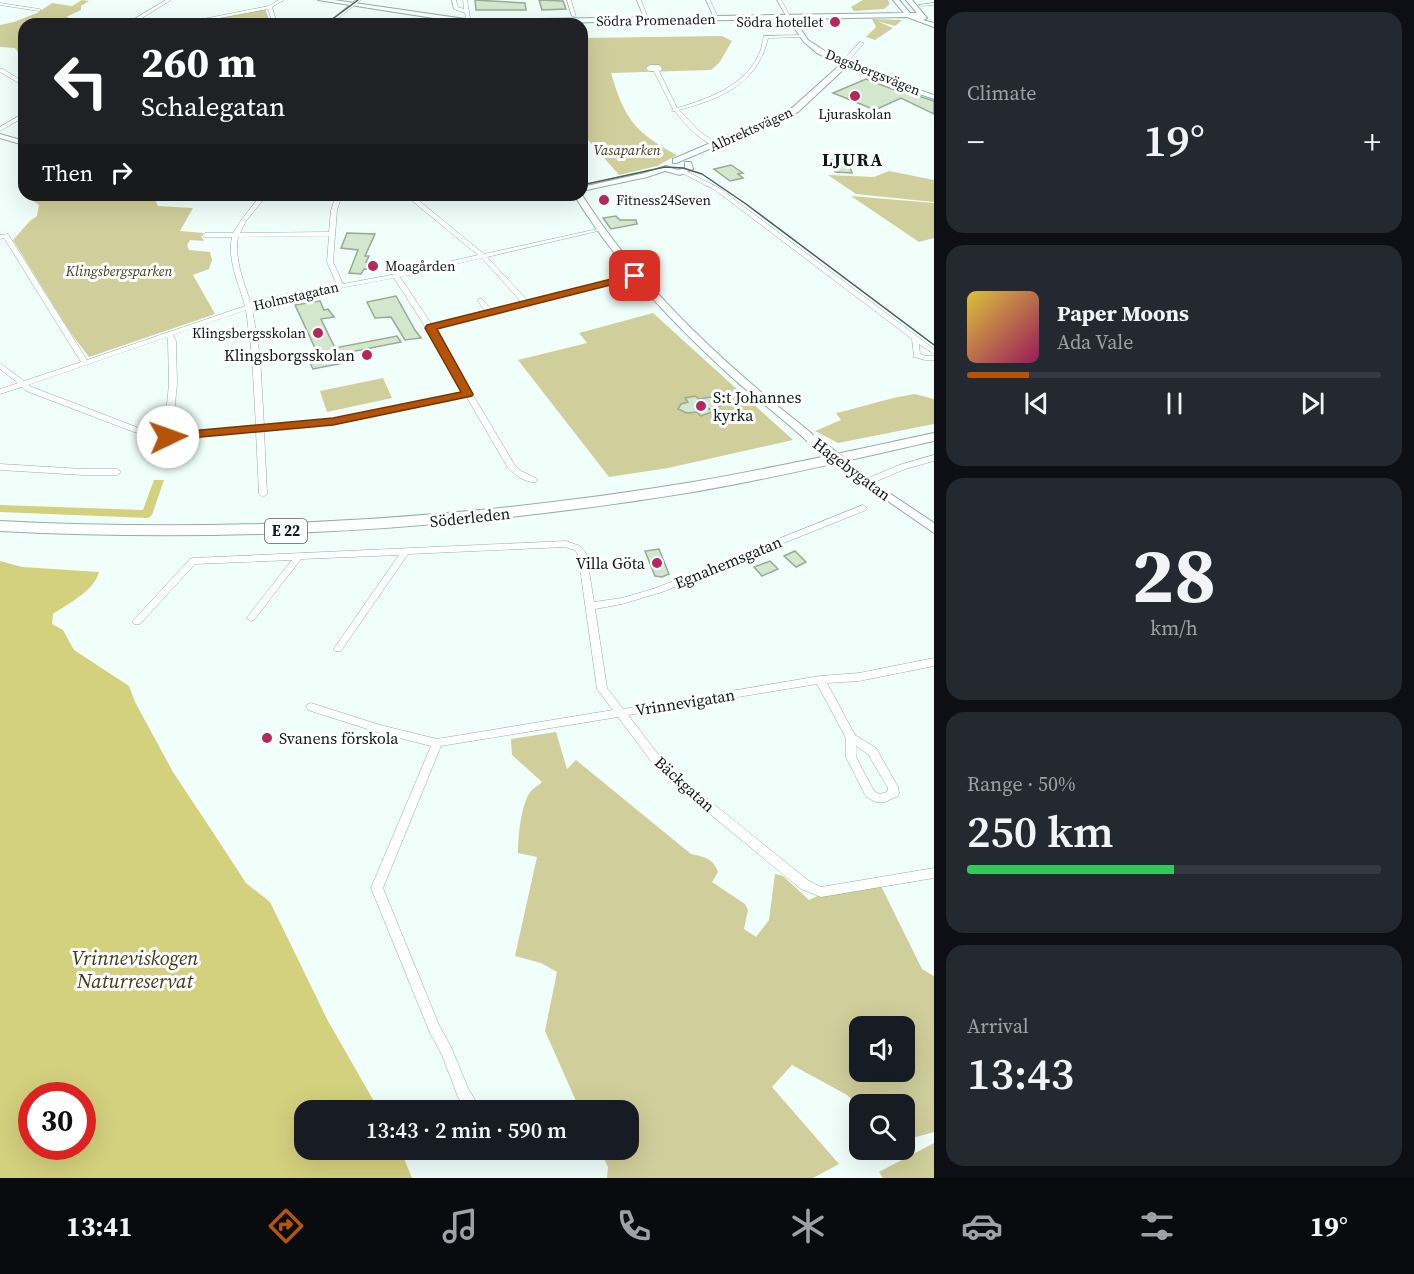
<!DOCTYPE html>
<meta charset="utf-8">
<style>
body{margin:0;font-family:"Source Serif 4",serif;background:#242831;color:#f1f3f6;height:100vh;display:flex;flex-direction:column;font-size:22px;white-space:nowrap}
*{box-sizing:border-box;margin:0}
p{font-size:20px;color:#9ea1a6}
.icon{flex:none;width:33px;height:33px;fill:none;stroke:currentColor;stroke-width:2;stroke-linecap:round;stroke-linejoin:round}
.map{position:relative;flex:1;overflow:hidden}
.panel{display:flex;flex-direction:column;gap:12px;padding:12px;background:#0d0f14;width:480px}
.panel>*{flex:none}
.guide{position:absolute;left:18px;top:18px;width:570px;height:183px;border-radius:18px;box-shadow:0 6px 24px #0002;background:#202124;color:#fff;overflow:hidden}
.tools{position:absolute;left:849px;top:1016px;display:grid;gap:12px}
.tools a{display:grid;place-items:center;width:66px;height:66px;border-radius:12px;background:#171b24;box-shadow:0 6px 24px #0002;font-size:30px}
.speed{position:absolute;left:18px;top:1082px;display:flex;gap:12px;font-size:30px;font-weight:700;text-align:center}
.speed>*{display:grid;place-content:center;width:78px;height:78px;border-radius:50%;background:#171b24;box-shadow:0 6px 24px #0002;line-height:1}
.speed .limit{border:9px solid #d22;background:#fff;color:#111}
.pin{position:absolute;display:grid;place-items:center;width:51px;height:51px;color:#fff;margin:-26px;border-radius:12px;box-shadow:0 3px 9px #0006}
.me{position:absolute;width:66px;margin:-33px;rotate:87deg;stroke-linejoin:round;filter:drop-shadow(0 0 4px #0008)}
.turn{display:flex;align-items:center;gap:21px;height:126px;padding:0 24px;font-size:27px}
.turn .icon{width:78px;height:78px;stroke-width:2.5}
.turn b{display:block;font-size:42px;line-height:51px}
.then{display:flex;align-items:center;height:57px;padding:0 24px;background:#0003;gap:12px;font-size:22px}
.big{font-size:45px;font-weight:600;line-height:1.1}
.panel .tile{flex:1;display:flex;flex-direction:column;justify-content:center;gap:9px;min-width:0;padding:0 21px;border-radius:18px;background:#242831}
.panel .dial{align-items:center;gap:0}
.dial b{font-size:78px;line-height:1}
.song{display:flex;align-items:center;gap:18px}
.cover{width:72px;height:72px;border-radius:9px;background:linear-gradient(135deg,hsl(50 70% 55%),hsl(330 70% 35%))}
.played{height:6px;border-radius:3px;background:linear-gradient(90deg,#b45309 15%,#363941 15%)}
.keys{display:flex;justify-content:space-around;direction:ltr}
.heat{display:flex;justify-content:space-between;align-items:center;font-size:33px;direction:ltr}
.charge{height:9px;border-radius:4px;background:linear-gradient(90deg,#34c759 50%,#363941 0)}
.trip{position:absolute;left:294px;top:1100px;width:345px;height:60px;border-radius:18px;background:#171b24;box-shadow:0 6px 24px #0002;font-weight:600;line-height:60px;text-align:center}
.dock{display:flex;height:96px;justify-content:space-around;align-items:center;background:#090b0e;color:#9ea1a6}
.dock .icon{width:42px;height:42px}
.dock .selected{color:#b45309}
.dock b{font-size:27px;color:#f1f3f6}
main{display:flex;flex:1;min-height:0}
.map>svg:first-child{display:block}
</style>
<main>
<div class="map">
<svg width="934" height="1178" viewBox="0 0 934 1178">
<rect width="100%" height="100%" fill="#f0fffa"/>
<!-- green -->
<g fill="#d0ce9b" fill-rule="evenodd">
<path d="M 82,0 L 89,1 L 81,6 L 81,10 L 66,17 L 79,20 L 53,19 L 50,22 L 59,24 L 24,24 L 24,60 L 15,48 L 0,47 L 0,25 L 14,22 L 37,13 L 52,3 L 72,6 Z"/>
<path d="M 863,0 L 888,0 L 890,4 L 884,9 L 854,11 L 851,7 Z"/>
<path d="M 265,9 L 271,24 L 198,22 Z"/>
<path d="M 872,19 L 902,20 L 895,26 L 877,21 L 893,28 L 875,40 L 866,37 L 876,27 Z"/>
<path d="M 722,36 L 732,41 L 719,63 L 711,70 L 611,73 C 624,118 635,133 677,155 L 657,166 L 619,175 L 582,133 L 582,120 L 587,120 L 582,117 L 582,38 Z"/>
<path d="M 889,171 L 934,180 L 934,202 L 856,194 L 828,175 L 874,177 Z"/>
<path d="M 25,195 L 105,195 L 126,199 L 134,195 L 161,195 L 156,202 L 158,206 L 193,208 L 180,231 L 203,233 L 201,236 L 204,241 L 190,240 L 187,245 L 189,250 L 210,252 L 212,260 L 209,269 L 193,275 L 215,314 L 89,357 L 70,332 L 13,240 L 30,221 L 37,216 L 39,205 Z"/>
<path d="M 851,196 L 934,203 L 934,238 L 919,242 Z"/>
<path d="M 653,313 L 793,440 L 668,468 L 609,477 L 518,360 L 587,343 L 579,333 Z"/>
<path d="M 383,378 L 392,398 L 327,412 L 320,391 Z"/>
<path d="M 915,394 L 934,399 L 934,424 L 838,443 L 815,431 L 841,420 L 836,413 C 863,407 887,398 915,394 Z"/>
<path d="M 556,732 L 567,769 L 576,760 L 691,854 C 704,857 713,858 718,872 L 712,882 L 745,904 L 748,910 L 744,929 L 756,937 L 769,920 L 775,874 L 783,876 L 809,900 L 820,895 L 880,884 L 922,969 L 934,976 L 934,1132 L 905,1140 L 904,1104 L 860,1104 L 859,1106 L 847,1095 L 792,1065 L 772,1087 L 839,1164 L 813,1178 L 607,1178 L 608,1167 L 599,1149 L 628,1149 L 628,1110 L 580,1110 L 545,1031 L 557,972 L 541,963 L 515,956 L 537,857 L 518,853 C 518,837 521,803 531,791 C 534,788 539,785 542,782 L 512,755 L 511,739 ZM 860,1026 L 904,1026 L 904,1071 L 860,1071 Z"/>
<path d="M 934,1143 L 934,1178 L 883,1178 L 879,1172 Z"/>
</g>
<!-- forest -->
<g fill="#d3d07e" fill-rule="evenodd">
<path d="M 154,480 L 164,480 L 152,515 L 148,518 L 0,512 L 0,505 L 143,510 Z"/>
<path d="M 0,561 L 22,567 L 99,572 C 94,591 69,603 53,614 L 52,624 L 63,630 L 74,650 L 129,686 L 135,702 L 173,772 L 216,837 L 246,883 L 270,902 L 328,1021 L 379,1110 L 304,1110 L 304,1149 L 400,1149 L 412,1178 L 0,1178 ZM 32,1095 L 82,1095 L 82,1146 L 32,1146 Z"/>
</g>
<!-- building -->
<g fill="#d2e7cd" stroke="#96ab92" stroke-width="1.5">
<path d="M 475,0 L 525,3 L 526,10 L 476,10 Z"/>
<path d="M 539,0 L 563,1 L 566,9 L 542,10 Z"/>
<path d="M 866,79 L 900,92 L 903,91 L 934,101 L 934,114 L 901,98 L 875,110 L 833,93 Z"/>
<path d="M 842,156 L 847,158 L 852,173 L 835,172 L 833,169 L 831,160 Z"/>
<path d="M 731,165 L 743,173 L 738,174 L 743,178 L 730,181 L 714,169 Z"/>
<path d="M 616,216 L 620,220 L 636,220 L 637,224 L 611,229 L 603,218 Z"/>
<path d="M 347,233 L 375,234 L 365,256 L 369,256 L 366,262 L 378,263 L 375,270 L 364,269 L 361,274 L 349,273 L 358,250 L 341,248 Z"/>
<path d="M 396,296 L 415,330 L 421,338 L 405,340 L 391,317 L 375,318 L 367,302 Z"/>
<path d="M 320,301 L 324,310 L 328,309 L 334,317 L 321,319 L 335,348 L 397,336 L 401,342 L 345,353 L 349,362 L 313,369 L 310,363 L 321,361 L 295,305 Z"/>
<path d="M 695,396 L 699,399 L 717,396 L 723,402 L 718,403 L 720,406 L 709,409 L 712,412 L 701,416 L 697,412 L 687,413 L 678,409 L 681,404 L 688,402 L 685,398 Z"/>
<path d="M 659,549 L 669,574 L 662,577 L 655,576 L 645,551 Z"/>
<path d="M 795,551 L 806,562 L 796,567 L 784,556 Z"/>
<path d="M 770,561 L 778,569 L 762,576 L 754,567 Z"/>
</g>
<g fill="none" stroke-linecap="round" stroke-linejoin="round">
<defs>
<g id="street">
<path d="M 166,0 L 171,0 L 142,18 L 155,24 L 149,24 L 136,18 Z"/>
<path d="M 279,0 L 284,0 L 272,7 L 277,24 L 273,24 L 268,9 L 187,24 L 178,24 L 269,6 Z"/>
<path d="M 356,0 L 361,0 L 331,24 L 326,24 Z"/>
<path d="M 452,0 L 456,0 L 458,7 L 464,9 L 463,0 L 467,0 L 470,18 L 474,23 L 470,23 L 466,18 L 465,13 L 454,9 Z"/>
<path d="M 567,0 L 571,0 L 576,17 L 572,16 Z"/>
<path d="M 637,0 L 641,0 L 649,21 L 645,20 Z"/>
<path d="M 706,0 L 710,0 L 719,20 L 715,19 Z"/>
<path d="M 777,0 L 781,0 L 792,19 L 788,19 Z"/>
<path d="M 0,3 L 39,9 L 41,10 L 39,11 L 0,5 Z"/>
<path d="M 934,3 L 934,5 L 921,6 L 919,5 Z"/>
<path d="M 801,35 L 803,35 L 803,37 L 768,38 C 758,84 720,99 679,110 L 700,132 L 724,148 L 725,149 L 722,151 C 703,142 687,128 675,111 L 672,111 L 673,109 L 654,71 L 649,71 L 646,68 L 650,65 L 659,65 L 662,68 L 662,70 L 659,71 L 677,108 C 708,99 745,86 759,54 C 762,49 762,42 764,36 Z"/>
<path d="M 860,42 L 864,43 L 849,60 L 838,63 L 838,61 L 845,58 Z"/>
<path d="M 0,69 L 3,69 L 24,82 L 24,86 L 0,72 Z"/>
<path d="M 24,113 L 24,117 L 0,131 L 0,127 Z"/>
<path d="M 682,171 L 686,171 L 719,188 L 934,349 L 934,354 L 919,344 L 920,354 L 926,356 L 934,356 L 934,360 L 925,360 L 914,357 L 912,339 L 715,190 L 682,173 Z"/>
<path d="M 261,195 L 267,195 L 246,221 L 240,233 L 329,232 L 331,210 L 336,195 L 342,195 L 337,210 L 333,262 L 343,284 L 396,274 L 478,255 L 405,195 L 412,195 L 484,254 L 602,228 L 602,230 L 487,257 L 528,301 L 635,274 L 637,275 L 637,277 L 434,329 L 514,464 L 521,471 L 536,478 L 537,480 L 536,482 C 525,483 515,475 508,468 L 466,396 L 333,424 L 264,431 L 267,494 L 263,497 L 259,494 L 256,431 L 168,439 L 134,432 L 26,391 L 22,387 L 0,394 L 0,389 L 18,383 L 0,369 L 0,363 L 24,381 L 81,362 L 4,238 L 0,239 L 0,235 L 8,234 L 87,360 L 245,306 C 239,284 227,260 232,237 L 205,237 L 202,235 L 205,233 L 233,233 L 242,219 ZM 329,236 L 327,262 L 337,285 L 271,297 L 251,303 C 244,283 234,259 238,237 ZM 482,258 L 522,303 L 492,310 L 482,299 L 478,299 L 477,300 L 486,312 L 432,325 L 400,277 ZM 394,278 L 426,328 L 464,392 L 333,420 L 264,426 L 260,356 L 252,308 L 272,301 ZM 246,310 L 252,356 L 256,427 L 172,434 L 177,384 L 176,341 L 173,335 ZM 167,337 L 168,341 L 169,384 L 164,433 L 139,428 L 32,387 L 28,385 Z"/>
<path d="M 934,455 L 934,461 L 905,469 L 870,484 L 867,485 L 863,482 L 864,480 L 899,465 Z"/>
<path d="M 0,464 L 83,469 L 117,469 L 121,472 L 117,475 L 83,475 L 0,470 Z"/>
<path d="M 863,505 L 867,508 L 866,510 L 662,592 L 622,604 L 595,609 L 607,688 L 623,709 L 820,676 L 859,673 L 934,658 L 934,666 L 859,681 L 827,683 L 855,735 L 876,748 L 898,787 L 899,793 L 898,796 L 885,802 L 876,802 L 866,797 L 846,757 L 846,738 L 817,684 L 628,715 L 668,767 L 809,881 L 821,887 L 934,868 L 934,878 L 821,897 L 801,889 L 660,773 L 618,717 L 441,746 L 383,888 L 439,1025 L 451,1047 L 468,1088 L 481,1110 L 467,1110 L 458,1097 L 442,1055 L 430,1033 L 371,888 L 431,746 L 380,733 L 308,710 L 306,707 L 308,704 L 311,703 L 380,725 L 437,739 L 613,710 L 597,689 L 578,554 L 574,550 L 565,547 L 408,554 L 341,651 L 335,651 L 333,649 L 335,647 L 399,555 L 301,559 L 254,620 L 251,621 L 246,618 L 248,616 L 292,560 L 195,564 L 140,624 L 134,624 L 132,622 L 190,559 L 193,558 L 566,541 L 580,546 L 586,553 L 594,602 L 622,598 L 656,588 ZM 856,746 L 868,754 L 888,788 L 887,792 L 879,794 L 874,791 L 856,757 Z"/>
</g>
<g id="secondary">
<path d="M 318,0 L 334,0 L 472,20 L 904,13 L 893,0 L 899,0 L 910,13 L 917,13 L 906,0 L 912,0 L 927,18 L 923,20 L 934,23 L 934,27 L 907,17 L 794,19 L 808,40 L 837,59 L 869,73 L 934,95 L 934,99 L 845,68 L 798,112 L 676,163 L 673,163 L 673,159 L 792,108 L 840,65 L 817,53 L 804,42 L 788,19 L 472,24 Z"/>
<path d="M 0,134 L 24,141 L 24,145 L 0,138 Z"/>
<path d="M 685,162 L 691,162 L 693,169 L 680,175 L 665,171 L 647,177 L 582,191 L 582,187 L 645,173 L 666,166 C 673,168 677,172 685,168 Z"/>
<path d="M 574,195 L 582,195 C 632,274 697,338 768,398 C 782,410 797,421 811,433 L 818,441 L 817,443 L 809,443 C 786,421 760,402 736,381 C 674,325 618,266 574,195 Z"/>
<path d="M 843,462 L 934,523 L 934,533 L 839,467 L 838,465 Z"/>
</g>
<path id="highway" d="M 934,433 L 934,441 C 854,459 774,478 693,492 C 463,530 232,543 0,531 L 0,521 C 232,533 463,520 693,482 C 774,468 854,450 934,433 Z"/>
</defs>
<!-- street casing -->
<use href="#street" stroke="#8cb0a5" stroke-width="1"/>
<!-- secondary casing -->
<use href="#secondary" stroke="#8cb0a5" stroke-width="2"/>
<!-- highway casing -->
<use href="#highway" stroke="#8cb0a5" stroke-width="2"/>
<!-- street -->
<use href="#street" fill="#fff" fill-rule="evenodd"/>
<!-- secondary -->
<use href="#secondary" fill="#fff" fill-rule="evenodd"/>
<!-- highway -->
<use href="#highway" fill="#fff" fill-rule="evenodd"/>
<!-- tram -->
<g stroke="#505e5a" stroke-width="1.5">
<path d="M 326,24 L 358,0"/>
<path d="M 582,185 L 665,167 L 683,168 L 702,174 L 746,204 L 934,345"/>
</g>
<defs>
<path id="secondary-bridge" d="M 813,441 L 843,465"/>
</defs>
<!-- secondary-bridge casing -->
<use href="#secondary-bridge" stroke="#8cb0a5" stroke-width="14" stroke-linecap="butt"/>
<!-- secondary-bridge -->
<use href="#secondary-bridge" stroke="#fff" stroke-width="12"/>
</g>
<!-- route -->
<path fill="#b45309" stroke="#753606" stroke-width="1.5" d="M 635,273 L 640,276 L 638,278 L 437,329 L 473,394 L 472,396 L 333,425 L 168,440 L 162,437 L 168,433 L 333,418 L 461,392 L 425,328 L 427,325 Z"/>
<!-- markers -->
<g fill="#b5285c" stroke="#fff" stroke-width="2">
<circle cx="835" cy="22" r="6"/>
<circle cx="855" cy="96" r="6"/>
<circle cx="604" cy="200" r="6"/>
<circle cx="373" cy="266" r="6"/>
<circle cx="318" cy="333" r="6"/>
<circle cx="367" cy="355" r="6"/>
<circle cx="701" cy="406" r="6"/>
<circle cx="657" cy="563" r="6"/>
<circle cx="267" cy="738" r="6"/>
</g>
<g text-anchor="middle" stroke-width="6" stroke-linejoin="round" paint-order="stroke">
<!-- far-street labels -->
<g font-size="14" fill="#0c1a16" stroke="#fff">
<text transform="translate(656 20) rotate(-1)" y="5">Södra Promenaden</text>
<text transform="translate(873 72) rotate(22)" y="5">Dagsbergsvägen</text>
<text transform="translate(751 129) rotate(-24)" y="5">Albrektsvägen</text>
<text transform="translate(296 296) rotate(-13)" y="5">Holmstagatan</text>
</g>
<!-- far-poi labels -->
<g font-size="14" fill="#0c1a16" stroke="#fff" text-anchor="end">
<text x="823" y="27">Södra hotellet</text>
<text x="855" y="119" text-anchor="middle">Ljuraskolan</text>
<text x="616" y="205" text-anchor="start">Fitness24Seven</text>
<text x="385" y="271" text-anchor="start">Moagården</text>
<text x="306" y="338">Klingsbergsskolan</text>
</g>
<!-- far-park labels -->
<g font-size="14" font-style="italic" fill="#3d3b17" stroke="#fff">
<text x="627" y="155">Vasaparken</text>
<text x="119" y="276">Klingsbergsparken</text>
</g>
<!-- shield labels -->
<rect fill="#fff" stroke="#555f5c" stroke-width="1.5" x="265" y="519" width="42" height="24" rx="4.5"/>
<g font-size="15" font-weight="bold" fill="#0c1a16">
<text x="286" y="536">E 22</text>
</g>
<!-- poi labels -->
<g font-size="16" fill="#0c1a16" stroke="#fff" text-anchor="end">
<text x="355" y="361">Klingsborgsskolan</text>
<text x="713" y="403" text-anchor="start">S:t Johannes<tspan x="713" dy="18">kyrka</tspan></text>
<text x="645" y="569">Villa Göta</text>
<text x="279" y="744" text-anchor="start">Svanens förskola</text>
</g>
<!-- street labels -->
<g font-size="16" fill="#0c1a16" stroke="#fff">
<text transform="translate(852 469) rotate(37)" y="6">Hagebygatan</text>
<text transform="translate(470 517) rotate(-6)" y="6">Söderleden</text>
<text transform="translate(728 562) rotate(-22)" y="6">Egnahemsgatan</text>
<text transform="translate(685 702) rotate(-9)" y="6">Vrinnevigatan</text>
<text transform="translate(685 784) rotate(42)" y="6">Bäckgatan</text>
</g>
<!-- far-district labels -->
<g font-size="18" font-weight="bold" letter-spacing="1.5" fill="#0c1a16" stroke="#fff">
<text x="853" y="166">LJURA</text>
</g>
<!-- near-park labels -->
<g font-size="20" font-style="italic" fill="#3d3b17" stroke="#fff">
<text x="135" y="965">Vrinneviskogen<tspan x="135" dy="23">Naturreservat</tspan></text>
</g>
</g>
</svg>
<div class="tools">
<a><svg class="icon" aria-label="sound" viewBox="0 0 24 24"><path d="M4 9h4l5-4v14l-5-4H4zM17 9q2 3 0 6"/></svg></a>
<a><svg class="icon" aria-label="search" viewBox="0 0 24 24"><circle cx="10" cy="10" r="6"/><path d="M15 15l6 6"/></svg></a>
</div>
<div class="speed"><div class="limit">30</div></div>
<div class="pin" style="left:635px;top:276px;background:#d93025"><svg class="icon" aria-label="arrive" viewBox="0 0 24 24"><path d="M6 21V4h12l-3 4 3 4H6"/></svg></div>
<svg class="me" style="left:168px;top:437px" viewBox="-20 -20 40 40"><circle r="19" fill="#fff"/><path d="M0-13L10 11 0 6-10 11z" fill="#b45309"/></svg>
<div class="trip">13:43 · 2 min · 590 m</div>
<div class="guide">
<div class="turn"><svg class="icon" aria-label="left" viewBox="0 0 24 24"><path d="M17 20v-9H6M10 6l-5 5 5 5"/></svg><div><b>260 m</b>Schalegatan</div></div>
<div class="then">Then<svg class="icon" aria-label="right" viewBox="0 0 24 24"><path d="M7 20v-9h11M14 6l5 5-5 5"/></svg></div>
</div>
</div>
<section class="panel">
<div class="tile"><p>Climate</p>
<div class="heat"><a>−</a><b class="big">19°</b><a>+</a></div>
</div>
<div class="tile">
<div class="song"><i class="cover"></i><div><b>Paper Moons</b><p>Ada Vale</p></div></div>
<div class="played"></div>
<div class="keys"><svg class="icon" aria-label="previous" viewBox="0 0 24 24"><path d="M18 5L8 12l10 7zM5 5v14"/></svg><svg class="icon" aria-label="pause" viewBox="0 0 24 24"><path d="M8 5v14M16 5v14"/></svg><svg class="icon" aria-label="next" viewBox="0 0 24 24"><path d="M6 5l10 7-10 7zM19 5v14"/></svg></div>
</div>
<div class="tile dial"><b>28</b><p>km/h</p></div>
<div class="tile"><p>Range · 50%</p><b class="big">250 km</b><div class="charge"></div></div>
<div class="tile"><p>Arrival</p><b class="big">13:43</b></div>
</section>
</main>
<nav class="dock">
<b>13:41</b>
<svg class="icon selected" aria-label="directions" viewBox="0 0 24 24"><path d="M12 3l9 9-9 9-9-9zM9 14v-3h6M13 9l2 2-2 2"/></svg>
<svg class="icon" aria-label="music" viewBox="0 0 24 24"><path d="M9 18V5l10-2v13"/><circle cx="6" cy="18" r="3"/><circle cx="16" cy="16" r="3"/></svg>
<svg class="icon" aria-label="phone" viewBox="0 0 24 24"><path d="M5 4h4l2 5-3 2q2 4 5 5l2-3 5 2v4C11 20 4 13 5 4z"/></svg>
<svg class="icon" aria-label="climate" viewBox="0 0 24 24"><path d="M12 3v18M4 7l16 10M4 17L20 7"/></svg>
<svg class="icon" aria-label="car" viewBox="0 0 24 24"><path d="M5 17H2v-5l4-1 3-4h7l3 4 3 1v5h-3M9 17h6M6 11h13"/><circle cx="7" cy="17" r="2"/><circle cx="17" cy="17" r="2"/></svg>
<svg class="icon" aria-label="filters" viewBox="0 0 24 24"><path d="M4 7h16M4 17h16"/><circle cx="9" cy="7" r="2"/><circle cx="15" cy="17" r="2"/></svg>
<b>19°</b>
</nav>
